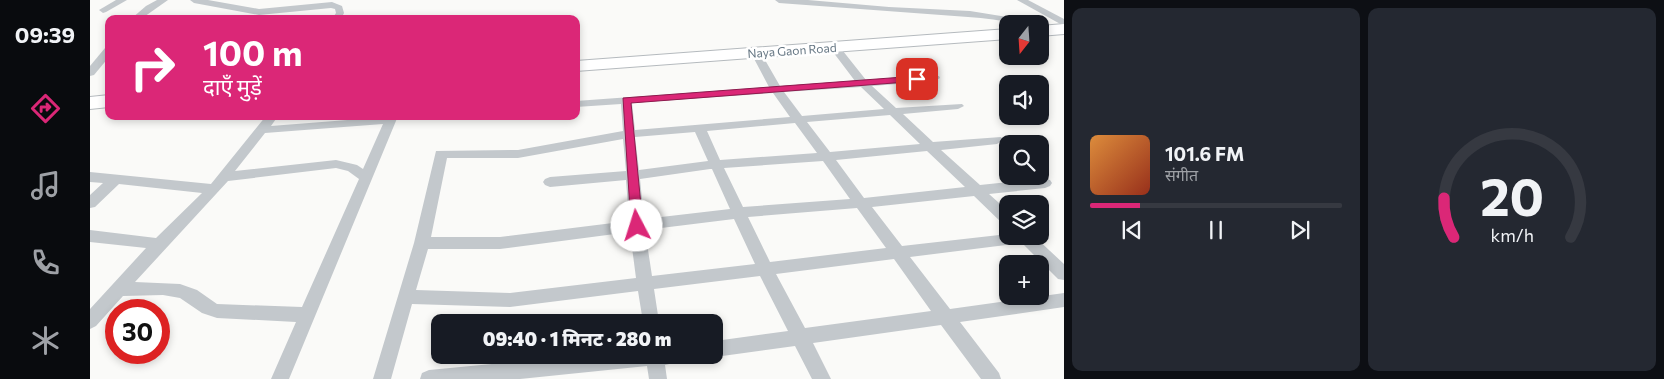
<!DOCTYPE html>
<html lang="hi">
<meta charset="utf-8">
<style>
body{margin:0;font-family:Commissioner,"Noto Sans Devanagari",sans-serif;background:#242831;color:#f1f3f6;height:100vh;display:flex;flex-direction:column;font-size:19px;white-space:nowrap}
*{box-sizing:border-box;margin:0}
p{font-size:16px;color:#9ea1a6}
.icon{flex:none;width:28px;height:28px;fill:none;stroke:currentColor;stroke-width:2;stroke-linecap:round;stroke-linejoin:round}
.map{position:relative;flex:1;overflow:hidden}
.panel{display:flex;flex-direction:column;gap:8px;padding:8px;background:#0d0f14;width:600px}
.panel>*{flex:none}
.top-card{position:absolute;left:15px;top:15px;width:475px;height:105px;border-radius:10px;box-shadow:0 2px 8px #0003;background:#db2777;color:#fff;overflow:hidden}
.needle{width:32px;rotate:197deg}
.buttons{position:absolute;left:909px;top:15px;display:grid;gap:10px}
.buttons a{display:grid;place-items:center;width:50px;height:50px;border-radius:10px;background:#171b24;box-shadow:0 2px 8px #0003;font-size:25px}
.speed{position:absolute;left:15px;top:299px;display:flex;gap:10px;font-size:25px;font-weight:700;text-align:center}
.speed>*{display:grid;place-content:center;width:65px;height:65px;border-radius:50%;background:#171b24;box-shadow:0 2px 8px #0003;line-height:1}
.speed .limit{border:8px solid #d22;background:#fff;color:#111}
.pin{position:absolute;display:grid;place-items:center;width:42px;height:42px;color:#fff;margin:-21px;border-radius:10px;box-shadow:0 2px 8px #0006}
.me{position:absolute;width:55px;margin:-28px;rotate:355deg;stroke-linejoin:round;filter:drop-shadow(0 0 4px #0008)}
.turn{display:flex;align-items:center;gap:18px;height:105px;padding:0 15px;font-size:22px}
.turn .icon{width:65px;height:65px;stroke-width:2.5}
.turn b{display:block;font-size:35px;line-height:42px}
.panel .card{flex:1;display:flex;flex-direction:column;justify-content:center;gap:8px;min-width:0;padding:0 18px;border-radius:10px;background:#242831}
.panel .dial{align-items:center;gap:0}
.dial svg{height:130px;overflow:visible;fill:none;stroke:#363941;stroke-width:7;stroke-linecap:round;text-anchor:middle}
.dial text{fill:#f1f3f6;stroke:none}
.song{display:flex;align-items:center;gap:15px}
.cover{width:60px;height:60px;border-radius:8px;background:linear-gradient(135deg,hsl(30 70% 55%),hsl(10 70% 35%))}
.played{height:5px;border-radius:2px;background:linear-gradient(90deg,#db2777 20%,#363941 20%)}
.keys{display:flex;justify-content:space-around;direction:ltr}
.panel .tiles{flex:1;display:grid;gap:8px;grid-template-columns:repeat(2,1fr)}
.trip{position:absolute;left:341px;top:314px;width:292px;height:50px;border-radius:10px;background:#171b24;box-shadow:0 2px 8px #0003;font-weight:800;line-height:50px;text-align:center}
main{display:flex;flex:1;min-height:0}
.dock{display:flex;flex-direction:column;width:90px;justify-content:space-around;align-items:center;background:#090b0e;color:#9ea1a6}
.dock .icon{width:35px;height:35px}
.dock .selected{color:#db2777}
.dock b{font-size:22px;color:#f1f3f6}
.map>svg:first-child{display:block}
</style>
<main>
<nav class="dock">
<b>09:39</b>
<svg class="icon selected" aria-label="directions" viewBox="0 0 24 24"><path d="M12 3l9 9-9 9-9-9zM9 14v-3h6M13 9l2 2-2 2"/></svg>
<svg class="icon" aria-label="music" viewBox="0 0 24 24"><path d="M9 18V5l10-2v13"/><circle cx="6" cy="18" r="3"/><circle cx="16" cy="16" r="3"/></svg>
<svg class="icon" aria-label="phone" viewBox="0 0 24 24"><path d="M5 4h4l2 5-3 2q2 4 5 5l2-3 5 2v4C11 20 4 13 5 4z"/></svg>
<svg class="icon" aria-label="climate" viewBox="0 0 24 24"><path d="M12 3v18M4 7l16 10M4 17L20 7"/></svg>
</nav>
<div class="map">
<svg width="974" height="379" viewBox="0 0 974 379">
<rect width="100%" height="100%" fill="#fafaf8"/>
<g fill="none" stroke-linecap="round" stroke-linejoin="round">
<defs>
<g id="primary">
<path d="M 974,24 L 974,34 L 950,36 L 950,26 Z"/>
<path d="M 918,29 L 918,39 L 486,71 L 486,61 Z"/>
<path d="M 19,95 L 19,107 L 0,109 L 0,97 Z"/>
</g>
</defs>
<!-- primary casing -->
<use href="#primary" stroke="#b5babe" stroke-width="2"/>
<!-- street -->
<g fill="#c3c8cc" fill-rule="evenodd">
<path d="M 26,0 L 37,0 L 16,12 L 13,13 L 9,10 Z"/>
<path d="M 67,0 L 78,0 L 51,19 L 41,19 L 56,6 Z"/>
<path d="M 100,0 L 118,0 L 169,9 L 242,2 L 252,6 L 254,13 L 251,19 L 242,19 L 246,13 L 245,9 L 241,8 L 169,15 L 104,3 Z"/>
<path d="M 685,0 L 718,0 L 799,7 L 880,11 L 942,21 L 946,24 C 923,24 901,18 878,17 C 815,12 752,8 689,3 Z"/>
<path d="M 927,0 L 938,0 L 974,19 L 974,26 Z"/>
<path d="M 745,45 L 749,46 L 776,80 L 849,76 L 850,78 L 845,81 L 782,86 L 806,108 L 872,104 L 874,106 L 868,109 L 813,114 L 843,142 L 911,137 L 913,140 L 907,144 L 851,150 L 890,185 L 955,178 L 960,180 L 962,183 L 960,186 L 955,188 L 899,194 L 918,211 L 918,225 L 913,224 L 884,196 L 782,207 L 812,246 L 918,234 L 918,236 L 944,236 L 974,264 L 974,280 L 968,279 L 932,243 L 820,257 L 860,309 L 974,293 L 974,307 L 870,322 L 909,373 L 911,379 L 891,379 L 851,325 L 723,343 L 741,379 L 722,379 L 705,346 L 625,357 L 619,355 L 625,355 L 625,341 L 698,331 L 670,276 L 564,289 L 569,322 L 553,322 L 548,291 L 420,307 L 322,304 L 301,379 L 283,379 L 324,243 L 346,151 L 428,150 L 533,131 L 531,104 L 486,107 L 486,101 L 679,87 L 661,53 L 666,50 L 671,53 L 690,86 L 765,81 L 740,48 ZM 771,87 L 794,109 L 712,116 L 694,92 ZM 683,93 L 700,117 L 545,130 L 542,103 ZM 800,115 L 830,144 L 740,152 L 717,122 ZM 705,123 L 727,153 L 630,160 L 617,131 ZM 605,132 L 618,161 L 549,170 L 545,137 ZM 533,139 L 536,171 L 460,177 L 455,179 L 453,182 L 455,185 L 460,187 L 536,180 L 539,221 L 410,237 L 341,237 L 357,158 L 428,158 ZM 837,151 L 875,187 L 774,198 L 746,160 ZM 733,161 L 760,199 L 653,207 L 634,168 ZM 620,169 L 622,169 L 640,209 L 554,219 L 550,179 ZM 767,208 L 796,248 L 680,262 L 658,217 ZM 644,219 L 665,264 L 562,276 L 555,230 ZM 540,232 L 546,278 L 420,293 L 326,290 L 338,249 L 410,249 ZM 804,259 L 841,311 L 715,328 L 686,274 Z"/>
<path d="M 19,47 L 19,57 L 4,75 L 0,76 L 0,66 L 15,48 Z"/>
<path d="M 176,116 L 188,116 L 181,126 L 308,116 L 199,379 L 181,379 L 206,322 L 127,318 L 112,313 L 90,298 L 73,295 L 33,296 L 6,326 L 0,329 L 0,309 L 56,248 L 0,242 L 0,230 L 66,238 L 112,193 L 29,184 L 5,207 L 0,208 L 0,195 L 13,183 L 0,182 L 0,172 L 121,184 ZM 293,124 L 273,169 L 267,165 L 246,160 L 145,171 L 175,133 ZM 246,168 L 258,171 L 269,179 L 212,307 L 127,304 L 107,290 L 90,284 L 45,282 L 138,181 Z"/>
<path d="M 498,355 L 596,355 L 593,361 L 575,365 L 577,379 L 559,379 L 557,366 L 430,379 L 330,379 L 332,373 L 339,370 Z"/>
</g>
<!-- primary -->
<use href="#primary" fill="#fff" fill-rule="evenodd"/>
</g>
<!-- route -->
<path fill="#db2777" stroke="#8e194d" d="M 827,76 L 830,77 L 830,81 L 541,103 L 553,226 L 552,229 L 543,229 L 541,226 L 533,98 Z"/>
<g text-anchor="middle" stroke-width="5" stroke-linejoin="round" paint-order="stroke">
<!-- far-street labels -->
<g font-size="12" fill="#657683" stroke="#fff">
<text transform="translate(702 51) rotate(-4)" y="4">Naya Gaon Road</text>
</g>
</g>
</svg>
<div class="buttons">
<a><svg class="needle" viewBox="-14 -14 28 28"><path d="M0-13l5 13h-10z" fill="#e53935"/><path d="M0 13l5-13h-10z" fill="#9ea1a6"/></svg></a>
<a><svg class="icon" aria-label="sound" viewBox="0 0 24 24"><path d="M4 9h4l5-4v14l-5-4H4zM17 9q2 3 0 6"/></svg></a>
<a><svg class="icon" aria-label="search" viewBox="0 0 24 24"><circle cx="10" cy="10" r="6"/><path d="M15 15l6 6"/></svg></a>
<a><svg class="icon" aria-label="layers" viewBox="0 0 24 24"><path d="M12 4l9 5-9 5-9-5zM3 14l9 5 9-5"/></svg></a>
<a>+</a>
</div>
<div class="speed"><div class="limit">30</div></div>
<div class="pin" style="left:827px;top:79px;background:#d93025"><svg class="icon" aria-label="arrive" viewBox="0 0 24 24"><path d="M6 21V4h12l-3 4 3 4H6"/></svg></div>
<svg class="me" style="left:547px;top:226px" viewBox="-20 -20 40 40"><circle r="19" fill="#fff"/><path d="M0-13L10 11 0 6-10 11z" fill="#db2777"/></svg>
<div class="trip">09:40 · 1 मिनट · 280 m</div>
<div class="top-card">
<div class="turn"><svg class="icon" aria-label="right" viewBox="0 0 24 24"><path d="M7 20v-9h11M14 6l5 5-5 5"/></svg><div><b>100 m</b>दाएँ मुड़ें</div></div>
</div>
</div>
<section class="panel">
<div class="tiles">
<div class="card">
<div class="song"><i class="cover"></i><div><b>101.6 FM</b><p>संगीत</p></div></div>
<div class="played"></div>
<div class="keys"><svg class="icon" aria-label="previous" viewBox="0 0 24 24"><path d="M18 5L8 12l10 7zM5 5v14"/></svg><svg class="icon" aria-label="pause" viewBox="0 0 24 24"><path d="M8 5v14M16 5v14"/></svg><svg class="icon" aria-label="next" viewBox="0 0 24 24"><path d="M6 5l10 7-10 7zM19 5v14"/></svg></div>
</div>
<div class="card dial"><svg viewBox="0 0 100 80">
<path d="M14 69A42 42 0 1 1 86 69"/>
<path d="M14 69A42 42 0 0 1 8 45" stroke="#db2777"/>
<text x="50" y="56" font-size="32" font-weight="700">20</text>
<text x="50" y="72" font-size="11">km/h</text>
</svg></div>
</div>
</section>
</main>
